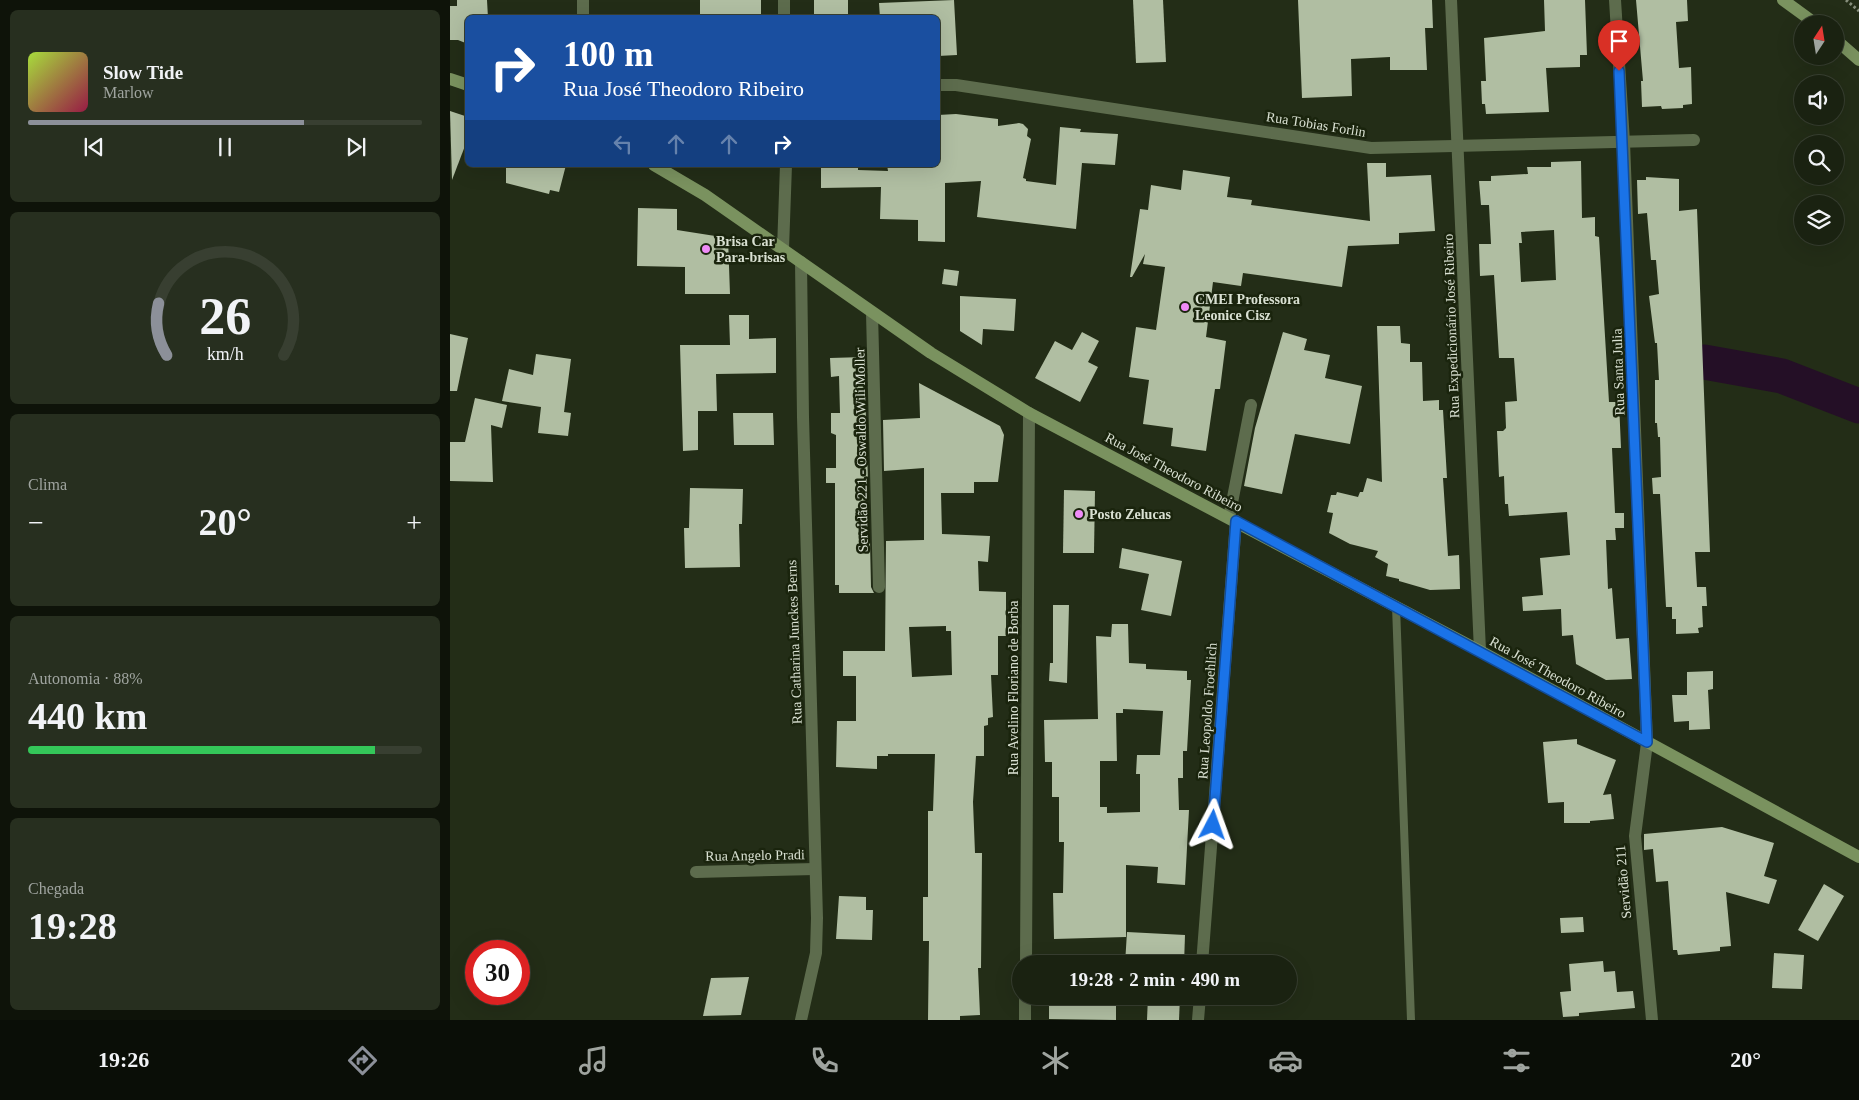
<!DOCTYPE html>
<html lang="pt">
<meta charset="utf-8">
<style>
body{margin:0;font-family:Georgia,serif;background:#272f1f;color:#f1f3f6;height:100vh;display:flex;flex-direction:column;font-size:19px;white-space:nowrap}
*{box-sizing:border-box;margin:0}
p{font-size:16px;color:#9fa49f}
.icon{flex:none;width:28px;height:28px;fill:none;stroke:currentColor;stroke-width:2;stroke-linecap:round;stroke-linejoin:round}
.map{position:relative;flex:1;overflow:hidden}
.sheet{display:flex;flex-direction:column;gap:10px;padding:10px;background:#0e1309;width:450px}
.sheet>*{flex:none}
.guide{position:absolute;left:15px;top:15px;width:475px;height:152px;border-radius:8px;box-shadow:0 5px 20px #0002,0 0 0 1px #383f31;background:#1a4fa0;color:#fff;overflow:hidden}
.needle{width:32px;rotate:12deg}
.controls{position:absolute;left:1344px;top:15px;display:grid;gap:10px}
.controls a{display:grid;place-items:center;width:50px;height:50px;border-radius:50%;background:#1a2211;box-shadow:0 5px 20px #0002,0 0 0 1px #383f31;font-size:25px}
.speed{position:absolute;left:15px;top:940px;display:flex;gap:10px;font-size:25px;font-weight:700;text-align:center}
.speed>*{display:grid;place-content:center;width:65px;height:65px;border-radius:50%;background:#1a2211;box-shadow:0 5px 20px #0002,0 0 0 1px #383f31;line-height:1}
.speed .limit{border:8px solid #d22;background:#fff;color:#111}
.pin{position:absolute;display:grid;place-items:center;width:42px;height:42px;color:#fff;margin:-51px -21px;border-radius:50% 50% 50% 0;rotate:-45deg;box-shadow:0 0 5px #0007}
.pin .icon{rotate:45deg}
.me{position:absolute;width:55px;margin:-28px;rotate:4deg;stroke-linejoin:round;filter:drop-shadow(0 0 4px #0008)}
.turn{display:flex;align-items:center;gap:18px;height:105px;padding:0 15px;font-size:22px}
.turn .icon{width:65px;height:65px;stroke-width:2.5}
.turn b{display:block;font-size:35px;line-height:42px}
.lanes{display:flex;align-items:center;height:48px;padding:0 15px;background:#0003;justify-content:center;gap:25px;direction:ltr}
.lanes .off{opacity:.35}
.big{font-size:38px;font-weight:600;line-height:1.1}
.sheet .tile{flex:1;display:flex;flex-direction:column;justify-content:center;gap:8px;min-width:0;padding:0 18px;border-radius:8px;background:#272f1f}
.sheet .dial{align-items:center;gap:0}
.dial svg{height:130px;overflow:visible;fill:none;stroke:#383f31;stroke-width:7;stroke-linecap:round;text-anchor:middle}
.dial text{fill:#f1f3f6;stroke:none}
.song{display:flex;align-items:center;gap:15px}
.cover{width:60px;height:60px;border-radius:8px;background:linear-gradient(135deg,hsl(80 70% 55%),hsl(340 70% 35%))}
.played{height:5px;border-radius:2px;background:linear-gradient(90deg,#8c9099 70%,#383f31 70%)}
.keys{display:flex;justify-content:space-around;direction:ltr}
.heat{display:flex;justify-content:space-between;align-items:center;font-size:28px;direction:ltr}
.charge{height:8px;border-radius:4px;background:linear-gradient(90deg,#34c759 88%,#383f31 0)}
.trip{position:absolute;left:562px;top:955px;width:285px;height:50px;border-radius:25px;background:#1a2211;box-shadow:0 5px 20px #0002,0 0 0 1px #383f31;font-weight:600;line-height:50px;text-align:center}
.menu{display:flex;height:80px;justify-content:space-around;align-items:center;background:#0a0e07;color:#9fa49f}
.menu .icon{width:35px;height:35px}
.menu .selected{color:#8c9099}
.menu b{font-size:22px;color:#f1f3f6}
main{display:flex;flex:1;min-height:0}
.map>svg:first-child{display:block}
</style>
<main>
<section class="sheet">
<div class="tile">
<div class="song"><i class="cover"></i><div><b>Slow Tide</b><p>Marlow</p></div></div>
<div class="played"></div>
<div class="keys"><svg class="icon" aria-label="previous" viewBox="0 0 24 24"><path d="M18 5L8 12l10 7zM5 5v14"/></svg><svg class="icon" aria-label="pause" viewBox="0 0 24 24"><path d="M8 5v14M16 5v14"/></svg><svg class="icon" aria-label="next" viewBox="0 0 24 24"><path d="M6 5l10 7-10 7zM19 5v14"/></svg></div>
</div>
<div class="tile dial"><svg viewBox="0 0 100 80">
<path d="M14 69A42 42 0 1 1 86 69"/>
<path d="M14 69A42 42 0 0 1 9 37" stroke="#8c9099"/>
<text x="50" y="56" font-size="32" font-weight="700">26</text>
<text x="50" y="72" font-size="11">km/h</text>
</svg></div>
<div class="tile"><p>Clima</p>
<div class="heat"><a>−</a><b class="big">20°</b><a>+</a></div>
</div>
<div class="tile"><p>Autonomia · 88%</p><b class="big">440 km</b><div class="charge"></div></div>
<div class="tile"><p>Chegada</p><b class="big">19:28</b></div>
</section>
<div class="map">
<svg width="1409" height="1020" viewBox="0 0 1409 1020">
<rect width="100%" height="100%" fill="#232d17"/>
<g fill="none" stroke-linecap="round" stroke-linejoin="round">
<!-- river -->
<path stroke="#240f26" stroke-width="35" d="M 1254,362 L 1332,376 L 1409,406"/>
</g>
<!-- building -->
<g fill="#b0bea2" fill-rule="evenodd">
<path d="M 7,0 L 37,0 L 38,18 L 18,18 L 18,44 L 8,40 L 0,40 L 0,6 L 7,6 Z"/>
<rect x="250" y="0" width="61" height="18"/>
<rect x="364" y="0" width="34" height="18"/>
<path d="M 504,0 L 507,55 L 488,56 L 488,18 L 430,18 L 429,3 Z"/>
<path d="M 683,0 L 713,0 L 716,62 L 686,63 Z"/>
<path d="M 848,0 L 982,0 L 983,28 L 975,28 L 977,70 L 940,70 L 940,57 L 901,59 L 902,96 L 852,98 Z"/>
<path d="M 1094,0 L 1135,0 L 1137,55 L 1130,55 L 1130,67 L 1096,68 L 1099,112 L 1036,114 L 1035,104 L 1032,104 L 1031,81 L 1036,81 L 1034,38 L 1095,31 Z"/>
<path d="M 1186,0 L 1237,0 L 1238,21 L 1226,22 L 1229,68 L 1241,67 L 1242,104 L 1233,105 L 1233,108 L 1212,109 L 1211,106 L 1192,107 L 1191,81 L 1193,81 Z"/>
<path d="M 0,111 L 18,117 L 18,138 L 2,180 Z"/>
<path d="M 506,114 L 548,119 L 548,126 L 569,123 L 573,124 L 578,129 L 577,136 L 581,139 L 573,178 L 576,179 L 576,181 L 606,185 L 610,127 L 631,129 L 630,132 L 668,134 L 665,165 L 632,163 L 626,229 L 527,217 L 531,181 L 495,183 L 495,242 L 468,241 L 468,220 L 430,219 L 431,187 L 371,188 L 371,165 L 408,165 L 408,170 L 438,171 L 437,165 L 488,165 L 488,115 Z"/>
<path d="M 1131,161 L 1132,218 L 1145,217 L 1145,236 L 1149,237 L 1159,402 L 1169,402 L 1171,448 L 1162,448 L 1165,513 L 1174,513 L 1174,528 L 1165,528 L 1166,540 L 1156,540 L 1158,589 L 1162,588 L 1166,639 L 1179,638 L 1182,679 L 1156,680 L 1126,664 L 1123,635 L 1112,636 L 1111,609 L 1073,611 L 1072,597 L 1093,595 L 1090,558 L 1120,555 L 1117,512 L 1059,516 L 1058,504 L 1055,504 L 1054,476 L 1049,477 L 1047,431 L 1053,431 L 1056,428 L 1055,402 L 1067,401 L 1064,358 L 1049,358 L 1044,275 L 1030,276 L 1029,244 L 1041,244 L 1039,205 L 1031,205 L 1029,181 L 1041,181 L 1041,176 L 1078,174 L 1077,167 L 1101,167 L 1101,162 ZM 1104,230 L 1106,280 L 1071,282 L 1069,243 L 1072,243 L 1071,232 Z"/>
<path d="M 917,163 L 936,163 L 936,177 L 981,175 L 985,231 L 949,233 L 949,244 L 898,246 L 892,287 L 793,273 L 791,286 L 763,282 L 756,337 L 776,341 L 770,389 L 765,389 L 756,451 L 721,446 L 723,428 L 693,424 L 699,380 L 679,377 L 686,327 L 706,330 L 715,267 L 693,264 L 695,254 L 682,277 L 680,277 L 690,209 L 698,210 L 701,185 L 731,190 L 733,170 L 780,177 L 777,197 L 802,200 L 801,205 L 920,221 Z"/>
<path d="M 56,165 L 116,165 L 109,192 L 100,190 L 99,194 L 56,183 Z"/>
<path d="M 1196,177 L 1229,179 L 1229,211 L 1247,209 L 1260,552 L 1245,552 L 1247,587 L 1256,587 L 1257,606 L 1252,606 L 1253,627 L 1248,628 L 1249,633 L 1226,634 L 1226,619 L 1222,619 L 1222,607 L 1216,607 L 1210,494 L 1203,494 L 1202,478 L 1211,477 L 1210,437 L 1208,437 L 1207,423 L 1205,423 L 1205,380 L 1209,380 L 1207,343 L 1205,343 L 1199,296 L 1209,294 L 1206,260 L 1201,260 L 1197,213 L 1188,214 L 1187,180 L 1196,180 Z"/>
<path d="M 188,208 L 227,209 L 227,230 L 278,238 L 280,294 L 235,294 L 235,267 L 187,266 Z"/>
<path d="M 494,269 L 509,271 L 507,286 L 492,284 Z"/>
<path d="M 510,296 L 566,299 L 564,331 L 533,329 L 532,345 L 510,331 Z"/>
<path d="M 279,315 L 299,315 L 299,339 L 326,338 L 326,373 L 266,374 L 267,411 L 248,411 L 248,450 L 233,451 L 230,345 L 280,345 Z"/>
<path d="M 927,326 L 950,326 L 951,343 L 960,344 L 960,362 L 972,362 L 973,401 L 989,400 L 989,410 L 993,410 L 997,478 L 993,478 L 998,556 L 1009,555 L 1010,589 L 980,590 L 949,581 L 949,579 L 936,576 L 938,564 L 925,557 L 928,551 L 900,544 L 879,533 L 883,513 L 877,512 L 881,495 L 886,495 L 887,492 L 908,497 L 910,492 L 913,492 L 917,478 L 932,482 Z"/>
<path d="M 632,332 L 649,341 L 638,362 L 648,367 L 630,402 L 585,378 L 605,341 L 622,350 Z"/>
<path d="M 833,332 L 857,339 L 854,350 L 880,355 L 875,378 L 912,386 L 900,444 L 845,434 L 832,494 L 794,486 L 805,428 Z"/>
<path d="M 0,334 L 18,338 L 7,391 L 0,391 Z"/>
<path d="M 86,354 L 121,359 L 114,412 L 121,413 L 118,436 L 88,433 L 91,407 L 52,401 L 59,369 L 83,375 Z"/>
<path d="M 414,357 L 418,482 L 416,483 L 417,542 L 420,542 L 421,587 L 424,593 L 389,593 L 389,585 L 385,585 L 385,483 L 376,483 L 376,468 L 386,468 L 386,435 L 381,433 L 381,413 L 390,413 L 389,376 L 381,377 L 380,358 Z"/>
<path d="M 469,383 L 550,426 L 554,435 L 548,482 L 524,482 L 524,493 L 491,493 L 492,534 L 540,536 L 538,562 L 528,561 L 529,591 L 556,592 L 556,636 L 548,636 L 548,675 L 541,675 L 543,717 L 538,718 L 538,725 L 534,726 L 534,756 L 526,756 L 523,802 L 525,853 L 532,853 L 531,968 L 528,968 L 530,1015 L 510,1016 L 510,1020 L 478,1020 L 479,941 L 473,941 L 473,897 L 478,897 L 478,811 L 483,811 L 485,754 L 438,754 L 438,756 L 427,756 L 427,769 L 386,767 L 387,721 L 406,721 L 406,676 L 393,676 L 393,651 L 435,651 L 436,541 L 474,540 L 474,468 L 434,471 L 433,420 L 470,418 ZM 496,626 L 496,631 L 501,631 L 502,675 L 462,677 L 459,627 Z"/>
<path d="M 25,398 L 57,405 L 52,428 L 41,425 L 43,482 L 0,481 L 0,442 L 15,442 Z"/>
<path d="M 283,413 L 323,413 L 324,445 L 284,445 Z"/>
<path d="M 240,488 L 293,489 L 292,524 L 289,524 L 290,567 L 235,568 L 234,528 L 239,528 Z"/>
<path d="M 614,490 L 645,491 L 644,553 L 613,553 Z"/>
<path d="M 672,548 L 732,561 L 721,616 L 691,610 L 699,574 L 669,568 Z"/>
<path d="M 603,605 L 619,605 L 617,683 L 599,681 L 600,663 L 603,663 Z"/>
<path d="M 662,624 L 678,624 L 679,663 L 696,664 L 696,669 L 737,671 L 737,680 L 741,680 L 737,751 L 733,751 L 733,778 L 728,778 L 729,810 L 739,810 L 735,885 L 707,883 L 708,867 L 676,865 L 676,937 L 604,939 L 603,893 L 613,893 L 614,842 L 609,842 L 609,797 L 602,797 L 602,762 L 595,762 L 594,720 L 648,719 L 646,636 L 661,637 ZM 673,709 L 713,711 L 710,755 L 687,755 L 686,774 L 690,774 L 690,812 L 657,813 L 657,807 L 650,807 L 650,761 L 667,761 L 666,713 L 673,713 Z"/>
<path d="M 1263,671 L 1263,689 L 1258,690 L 1260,729 L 1239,730 L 1239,721 L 1224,722 L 1222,695 L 1237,695 L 1237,672 Z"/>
<path d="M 1127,739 L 1127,744 L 1166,760 L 1153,795 L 1161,794 L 1164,819 L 1140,821 L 1140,823 L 1114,823 L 1114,802 L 1098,803 L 1093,742 Z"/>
<path d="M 1272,827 L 1324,843 L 1314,876 L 1327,880 L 1319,904 L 1276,892 L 1281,946 L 1270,947 L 1270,951 L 1228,955 L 1227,950 L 1223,950 L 1218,881 L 1206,882 L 1203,849 L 1194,850 L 1194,834 Z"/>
<path d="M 1374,884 L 1394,896 L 1368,941 L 1348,930 Z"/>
<path d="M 389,896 L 416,897 L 416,910 L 423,910 L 422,940 L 386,939 Z"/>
<path d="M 1133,917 L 1134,932 L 1111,933 L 1110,918 Z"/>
<path d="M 677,932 L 735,935 L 734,964 L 675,964 Z"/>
<path d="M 1324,953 L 1354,955 L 1352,989 L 1322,988 Z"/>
<path d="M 1153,961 L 1154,972 L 1165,971 L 1167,992 L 1183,991 L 1185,1008 L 1129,1013 L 1129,1016 L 1113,1017 L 1110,992 L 1121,991 L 1119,964 Z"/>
<path d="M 299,977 L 291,1015 L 253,1016 L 261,978 Z"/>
<path d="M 599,996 L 666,996 L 666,1020 L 599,1019 Z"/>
<path d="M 698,996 L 730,996 L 729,1020 L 697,1020 Z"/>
</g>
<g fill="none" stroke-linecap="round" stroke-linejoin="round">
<!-- path -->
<path stroke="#868e7c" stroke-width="3" stroke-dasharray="2.5 2.5" stroke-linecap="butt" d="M 1396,0 L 1409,11"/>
<!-- lane -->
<path stroke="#5d6c4d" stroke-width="8" d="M 946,606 L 961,1020"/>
<!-- street -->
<g stroke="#5d6c4d" stroke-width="12">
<path d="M 133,0 L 133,18"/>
<path d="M 334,0 L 334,18"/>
<path d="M 1001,0 L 1030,651"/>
<path d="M 1165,0 L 1174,142 L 1197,743 L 1185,836 L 1202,1020"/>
<path d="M 488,85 L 506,85 L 921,148 L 1244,140"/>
<path d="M 333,249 L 336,165"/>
<path d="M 422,313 L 429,587"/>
<path d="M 779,518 L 801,405"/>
<path d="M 246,872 L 365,869"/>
<path d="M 576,964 L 579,413"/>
<path d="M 752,964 L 786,521"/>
<path d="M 351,1020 L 366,953 L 367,918 L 353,417 L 351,262"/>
<path d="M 575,1020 L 575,996"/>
<path d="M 748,1020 L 750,996"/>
</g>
<!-- secondary -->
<g stroke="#7a925f" stroke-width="12">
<path d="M 1333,0 L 1366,24"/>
<path d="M 1385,39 L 1409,60"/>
<path d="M 0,79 L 18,85"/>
<path d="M 204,165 L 255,195 L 481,353 L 579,413 L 1030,651 L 1409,857"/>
</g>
</g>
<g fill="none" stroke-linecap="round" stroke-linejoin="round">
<defs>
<path id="route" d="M 763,825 L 786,521 L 1197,742 L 1169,71"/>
</defs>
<!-- route casing -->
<use href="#route" stroke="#114b97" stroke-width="12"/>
<!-- route -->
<use href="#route" stroke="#1a73e8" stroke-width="9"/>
</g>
<!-- markers -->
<g fill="#ef8bf7" stroke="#1a240d" stroke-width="2">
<circle cx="256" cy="249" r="5"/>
<circle cx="735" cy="307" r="5"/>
<circle cx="629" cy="514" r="5"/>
</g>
<g text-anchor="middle" stroke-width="5" stroke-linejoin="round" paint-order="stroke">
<!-- street labels -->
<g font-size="14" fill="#d9e0d2" stroke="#1a240d">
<text transform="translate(866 124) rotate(9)" y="5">Rua Tobias Forlin</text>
<text transform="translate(1001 326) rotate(-92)" y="5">Rua Expedicionário José Ribeiro</text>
<text transform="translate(1168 372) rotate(-92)" y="5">Rua Santa Julia</text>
<text transform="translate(411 450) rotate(-91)" y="5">Servidão 221 - Oswaldo Wili Moller</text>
<text transform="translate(724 472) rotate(28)" y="5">Rua José Theodoro Ribeiro</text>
<text transform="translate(344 642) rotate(-92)" y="5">Rua Catharina Junckes Berns</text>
<text transform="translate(1108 677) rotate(29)" y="5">Rua José Theodoro Ribeiro</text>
<text transform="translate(563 688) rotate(-90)" y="5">Rua Avelino Floriano de Borba</text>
<text transform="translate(757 711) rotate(-86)" y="5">Rua Leopoldo Froehlich</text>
<text transform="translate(305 855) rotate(-1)" y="5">Rua Angelo Pradi</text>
<text transform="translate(1173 882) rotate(-95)" y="5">Servidão 211</text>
</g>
<!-- poi labels -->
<g font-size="14" font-weight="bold" fill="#d9e0d2" stroke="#1a240d" text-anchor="start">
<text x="266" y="246">Brisa Car<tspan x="266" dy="16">Para-brisas</tspan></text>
<text x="745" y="304">CMEI Professora<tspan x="745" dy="16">Leonice Cisz</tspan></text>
<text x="639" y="519">Posto Zelucas</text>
</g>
</g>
</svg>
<div class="controls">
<a><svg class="needle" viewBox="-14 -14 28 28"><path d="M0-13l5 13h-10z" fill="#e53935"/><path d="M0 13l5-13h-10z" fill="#9fa49f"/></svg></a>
<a><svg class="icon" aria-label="sound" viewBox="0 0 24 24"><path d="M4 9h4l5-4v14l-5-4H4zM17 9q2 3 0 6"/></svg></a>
<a><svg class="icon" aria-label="search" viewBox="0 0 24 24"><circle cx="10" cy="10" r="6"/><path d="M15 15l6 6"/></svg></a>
<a><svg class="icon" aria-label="layers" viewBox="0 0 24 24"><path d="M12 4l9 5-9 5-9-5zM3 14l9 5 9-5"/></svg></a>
</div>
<div class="speed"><div class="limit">30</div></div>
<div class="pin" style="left:1169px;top:71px;background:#d93025"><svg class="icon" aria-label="arrive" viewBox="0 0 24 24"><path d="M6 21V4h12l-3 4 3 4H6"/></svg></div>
<svg class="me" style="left:763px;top:825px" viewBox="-20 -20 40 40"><path d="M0-17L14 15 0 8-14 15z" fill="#1a73e8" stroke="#fff" stroke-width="4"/></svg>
<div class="trip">19:28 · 2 min · 490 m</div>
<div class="guide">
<div class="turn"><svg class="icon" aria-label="right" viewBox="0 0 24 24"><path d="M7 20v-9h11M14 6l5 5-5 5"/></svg><div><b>100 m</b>Rua José Theodoro Ribeiro</div></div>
<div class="lanes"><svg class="icon off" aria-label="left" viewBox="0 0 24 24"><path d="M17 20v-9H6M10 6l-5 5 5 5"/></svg><svg class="icon off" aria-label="ahead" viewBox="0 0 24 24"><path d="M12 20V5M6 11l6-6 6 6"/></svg><svg class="icon off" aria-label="ahead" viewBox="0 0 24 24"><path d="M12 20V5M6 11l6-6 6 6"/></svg><svg class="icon" aria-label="right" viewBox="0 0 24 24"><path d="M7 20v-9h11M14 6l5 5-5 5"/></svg></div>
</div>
</div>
</main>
<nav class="menu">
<b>19:26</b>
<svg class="icon selected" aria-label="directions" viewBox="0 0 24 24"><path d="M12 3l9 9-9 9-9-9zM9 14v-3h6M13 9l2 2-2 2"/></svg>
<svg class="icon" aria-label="music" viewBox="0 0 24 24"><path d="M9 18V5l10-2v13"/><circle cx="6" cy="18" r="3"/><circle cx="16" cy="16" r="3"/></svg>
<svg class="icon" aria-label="phone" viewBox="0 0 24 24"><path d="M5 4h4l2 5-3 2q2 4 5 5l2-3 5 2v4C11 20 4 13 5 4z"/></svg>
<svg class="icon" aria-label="climate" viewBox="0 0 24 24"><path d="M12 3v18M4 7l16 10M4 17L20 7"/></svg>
<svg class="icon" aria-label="car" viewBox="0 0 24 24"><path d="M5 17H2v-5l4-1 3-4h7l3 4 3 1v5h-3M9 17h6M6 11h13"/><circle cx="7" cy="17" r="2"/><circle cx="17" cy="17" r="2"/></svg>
<svg class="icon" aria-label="filters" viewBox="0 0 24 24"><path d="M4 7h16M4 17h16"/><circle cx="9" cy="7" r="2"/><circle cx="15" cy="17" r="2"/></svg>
<b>20°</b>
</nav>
